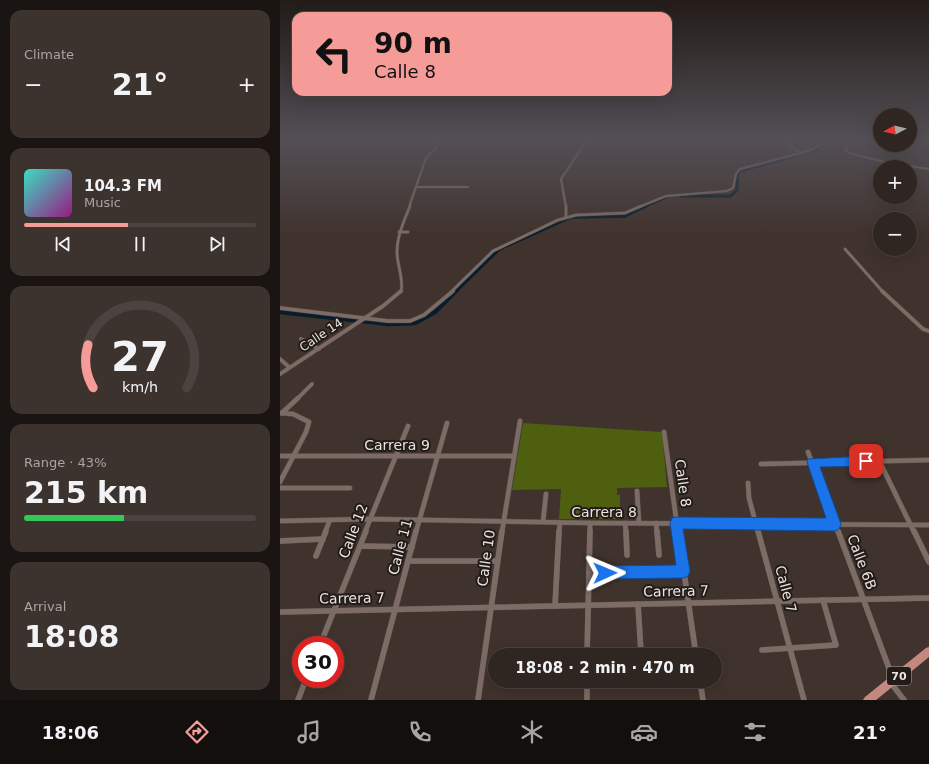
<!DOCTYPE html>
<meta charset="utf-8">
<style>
body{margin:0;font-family:"DejaVu Sans",sans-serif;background:#3c322e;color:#f1f3f6;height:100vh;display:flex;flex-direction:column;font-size:15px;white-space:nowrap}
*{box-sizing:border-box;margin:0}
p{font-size:13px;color:#a8a5a5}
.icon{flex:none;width:22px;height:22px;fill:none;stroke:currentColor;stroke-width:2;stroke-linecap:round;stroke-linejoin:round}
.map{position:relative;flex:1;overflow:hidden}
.drawer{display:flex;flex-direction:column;gap:10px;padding:10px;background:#1a1512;width:280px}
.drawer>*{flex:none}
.banner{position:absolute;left:12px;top:12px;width:380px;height:84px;border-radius:12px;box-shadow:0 4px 16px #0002,0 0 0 1px #4b433f;background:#f59b98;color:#111;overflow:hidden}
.needle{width:26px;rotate:263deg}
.tools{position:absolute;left:593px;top:108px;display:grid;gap:8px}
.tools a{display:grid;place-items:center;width:44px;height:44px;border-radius:50%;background:#302621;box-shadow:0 4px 16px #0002,0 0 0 1px #4b433f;font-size:20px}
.speed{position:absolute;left:12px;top:636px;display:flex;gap:8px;font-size:20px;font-weight:700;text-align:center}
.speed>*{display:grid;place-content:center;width:52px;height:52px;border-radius:50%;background:#302621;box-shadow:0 4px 16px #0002,0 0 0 1px #4b433f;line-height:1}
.speed .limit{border:6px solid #d22;background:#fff;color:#111}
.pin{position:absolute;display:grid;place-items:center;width:34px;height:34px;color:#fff;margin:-17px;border-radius:8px;box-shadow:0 2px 6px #0006}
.me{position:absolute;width:44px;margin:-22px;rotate:89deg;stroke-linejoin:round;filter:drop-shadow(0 0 3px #0008)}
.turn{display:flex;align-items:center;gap:14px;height:84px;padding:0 16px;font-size:18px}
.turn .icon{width:52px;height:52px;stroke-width:2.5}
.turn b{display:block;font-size:28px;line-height:34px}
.big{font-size:30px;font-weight:700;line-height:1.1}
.drawer .tile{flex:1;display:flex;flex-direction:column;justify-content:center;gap:6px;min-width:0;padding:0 14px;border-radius:12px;background:#3c322e}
.drawer .dial{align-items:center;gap:0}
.dial svg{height:104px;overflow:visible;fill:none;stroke:#4b433f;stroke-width:7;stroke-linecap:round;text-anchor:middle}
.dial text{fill:#f1f3f6;stroke:none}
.song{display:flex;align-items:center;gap:12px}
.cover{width:48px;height:48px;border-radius:6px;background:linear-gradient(135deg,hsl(170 70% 55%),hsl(310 70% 35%))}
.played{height:4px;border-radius:2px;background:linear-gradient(90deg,#f59b98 45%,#4b433f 45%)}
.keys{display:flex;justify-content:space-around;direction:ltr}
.heat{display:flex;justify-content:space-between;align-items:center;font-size:22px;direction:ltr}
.charge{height:6px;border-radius:3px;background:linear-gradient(90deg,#34c759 43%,#4b433f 0)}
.trip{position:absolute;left:208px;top:648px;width:234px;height:40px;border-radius:20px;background:#302621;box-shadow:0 4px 16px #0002,0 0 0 1px #4b433f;font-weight:700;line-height:40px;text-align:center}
.menu{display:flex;height:64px;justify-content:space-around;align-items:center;background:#130f0d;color:#a8a5a5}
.menu .icon{width:28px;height:28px}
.menu .current{color:#f59b98}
.menu b{font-size:18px;color:#f1f3f6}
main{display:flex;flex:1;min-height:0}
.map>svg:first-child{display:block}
</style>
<main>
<section class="drawer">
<div class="tile"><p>Climate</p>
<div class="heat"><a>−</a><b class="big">21°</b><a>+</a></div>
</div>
<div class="tile">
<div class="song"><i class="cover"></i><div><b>104.3 FM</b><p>Music</p></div></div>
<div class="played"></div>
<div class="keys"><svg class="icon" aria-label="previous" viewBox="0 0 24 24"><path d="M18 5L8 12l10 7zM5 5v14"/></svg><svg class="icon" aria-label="pause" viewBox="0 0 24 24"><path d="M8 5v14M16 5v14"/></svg><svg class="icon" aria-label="next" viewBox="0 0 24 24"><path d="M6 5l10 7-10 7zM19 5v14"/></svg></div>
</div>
<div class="tile dial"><svg viewBox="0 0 100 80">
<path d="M14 69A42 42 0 1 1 86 69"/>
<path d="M14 69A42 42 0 0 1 10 36" stroke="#f59b98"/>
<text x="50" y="56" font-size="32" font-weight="700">27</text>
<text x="50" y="72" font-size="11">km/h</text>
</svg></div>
<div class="tile"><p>Range · 43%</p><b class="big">215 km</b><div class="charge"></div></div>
<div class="tile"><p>Arrival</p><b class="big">18:08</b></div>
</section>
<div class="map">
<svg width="649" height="700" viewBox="0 0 649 700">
<rect width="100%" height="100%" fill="#40322c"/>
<!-- green -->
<path fill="#4e5f0f" d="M 243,423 L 382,432 L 387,487 L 337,488 L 337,495 L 340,495 L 340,519 L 279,519 L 281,489 L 232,490 Z"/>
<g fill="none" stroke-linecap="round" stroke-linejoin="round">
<!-- canal-far2 -->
<g stroke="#071d2d" stroke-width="3">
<path d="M 401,196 L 451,196 L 457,190 L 458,174 L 460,171 L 534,151 L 555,139"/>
<path d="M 364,207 L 386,197"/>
</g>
<!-- canal-far1 -->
<path stroke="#071d2d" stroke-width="3.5" d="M 175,292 L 219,249 L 291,217 L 345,216 L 366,206"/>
<!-- canal -->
<path stroke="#071d2d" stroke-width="4.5" d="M 0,312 L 109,324 L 135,323 L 155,312 L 176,291"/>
<defs>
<g id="minor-far4">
<path d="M 501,139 L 520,153"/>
<path d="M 568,139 L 570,142 L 565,150 L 570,153 L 604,162 L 649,169"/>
<path d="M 136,187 L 188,187"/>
<path d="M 129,207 L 146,158 L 157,147 L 158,139"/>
<path d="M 286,207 L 281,179 L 303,146 L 310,139"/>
<path d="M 359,207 L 386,196 L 447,191 L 453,188 L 456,174 L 460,169 L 528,151 L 552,139"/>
</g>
<g id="minor-far3">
<path d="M 286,206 L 286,217"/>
<path d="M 119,232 L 128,232"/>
<path d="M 565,249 L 603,292"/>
<path d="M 121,292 C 124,279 117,265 117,252 C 117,236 124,221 130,206"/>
<path d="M 171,292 L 213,251 L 278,220 L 296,215 L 345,213 L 361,206"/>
</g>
<g id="minor-far2">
<path d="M 602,291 L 643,329 L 649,331"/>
<path d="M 0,308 L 108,321 L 130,321 L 144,315 L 173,291"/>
<path d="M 21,339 L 39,349"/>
<path d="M 0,359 L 9,367"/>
<path d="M 0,374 L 103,306 L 121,291"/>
<path d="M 17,399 L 32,384"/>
</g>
<g id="minor-far1">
<path d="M 0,413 L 13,414 L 29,422 L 26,432 L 0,482"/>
<path d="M 2,413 L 18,398"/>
<path d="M 384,432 L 398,532"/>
<path d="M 594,450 L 634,532"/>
<path d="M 528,452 L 558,532"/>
<path d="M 0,456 L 234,456"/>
<path d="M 481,464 L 649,460"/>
<path d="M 468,483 L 469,498 L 478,532"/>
<path d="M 0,488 L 70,488"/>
<path d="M 357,491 L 359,523"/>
<path d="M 0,521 L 90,519 L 310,523 L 649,525"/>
<path d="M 263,522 L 266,494"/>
<path d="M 345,523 L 346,532"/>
<path d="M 376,523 L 377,532"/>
<path d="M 45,532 L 50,520"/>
<path d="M 85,532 L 128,426"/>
<path d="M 136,532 L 167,423"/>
<path d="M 222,532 L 240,421"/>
<path d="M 279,532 L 280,523"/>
<path d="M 310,532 L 310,523"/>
</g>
<g id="minor">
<path d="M 346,531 L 347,555"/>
<path d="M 377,531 L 379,555"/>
<path d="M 398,531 L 416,655"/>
<path d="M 478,531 L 524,700"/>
<path d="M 558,531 L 613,679"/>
<path d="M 634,531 L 649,562"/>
<path d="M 0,541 L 43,539"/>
<path d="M 80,546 L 132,547"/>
<path d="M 36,556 L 46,531"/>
<path d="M 128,561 L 217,561"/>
<path d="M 309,573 L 404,571"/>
<path d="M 358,604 L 361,653"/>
<path d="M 275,606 L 279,531"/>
<path d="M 0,612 L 649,598"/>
<path d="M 40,645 L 86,531"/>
<path d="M 482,650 L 556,645 L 543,600"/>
<path d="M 307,655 L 310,531"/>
<path d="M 307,681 L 307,700"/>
<path d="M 420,681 L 423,700"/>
<path d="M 611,683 L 624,700"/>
<path d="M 18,700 L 26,679"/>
<path d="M 91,700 L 136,531"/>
<path d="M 198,700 L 222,531"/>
</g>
<path id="primary" d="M 649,647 L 649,657 L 596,700 L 583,700 L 585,697 L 646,648 Z"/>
</defs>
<!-- minor-far4 casing -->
<use href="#minor-far4" stroke="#5a4e49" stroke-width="2.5"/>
<!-- minor-far3 casing -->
<use href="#minor-far3" stroke="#5a4e49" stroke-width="3.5"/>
<!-- minor-far2 casing -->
<use href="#minor-far2" stroke="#5a4e49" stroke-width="4.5"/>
<!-- minor-far1 casing -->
<use href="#minor-far1" stroke="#5a4e49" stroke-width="5.5"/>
<!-- minor casing -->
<use href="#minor" stroke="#5a4e49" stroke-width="6"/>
<!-- primary casing -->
<use href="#primary" stroke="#5a4e49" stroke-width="0.5"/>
<!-- minor-far4 -->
<use href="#minor-far4" stroke="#7c6c65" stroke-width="2"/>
<!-- minor-far3 -->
<use href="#minor-far3" stroke="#7c6c65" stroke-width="2.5"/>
<!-- minor-far2 -->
<use href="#minor-far2" stroke="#7c6c65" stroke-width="3.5"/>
<!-- minor-far1 -->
<use href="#minor-far1" stroke="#7c6c65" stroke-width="4.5"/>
<!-- minor -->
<use href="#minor" stroke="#7c6c65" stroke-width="5.5"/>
<!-- primary -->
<use href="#primary" fill="#c58881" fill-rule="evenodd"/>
</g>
<!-- sky -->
<linearGradient id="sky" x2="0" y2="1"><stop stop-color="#231c18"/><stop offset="0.59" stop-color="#534f56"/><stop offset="1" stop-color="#534f56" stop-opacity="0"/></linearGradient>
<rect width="649" height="237" fill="url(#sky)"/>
<!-- route -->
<path fill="#1a73e8" stroke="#114b97" d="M 586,456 L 590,458 L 592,461 L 590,465 L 586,466 L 540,467 L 561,524 L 559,529 L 555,531 L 403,529 L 410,571 L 408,576 L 404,578 L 325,579 L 320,577 L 318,573 L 320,568 L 325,566 L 396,565 L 390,523 L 392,518 L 396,517 L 546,518 L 527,462 L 528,459 Z"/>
<g text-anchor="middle" stroke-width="4" stroke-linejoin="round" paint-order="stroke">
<!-- shield labels -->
<rect fill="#221c19" stroke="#afa7a4" stroke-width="1" x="607" y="667" width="24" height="18" rx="3"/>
<g font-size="11" font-weight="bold" fill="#ece3df">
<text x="619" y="680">70</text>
</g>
<!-- street labels -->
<g font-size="12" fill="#ece3df" stroke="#221c19">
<text transform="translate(41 335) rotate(-34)" y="4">Calle 14</text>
</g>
<!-- near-street labels -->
<g font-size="14" fill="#ece3df" stroke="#221c19">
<text x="117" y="450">Carrera 9</text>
<text transform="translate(403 483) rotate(82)" y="5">Calle 8</text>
<text x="324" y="517">Carrera 8</text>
<text transform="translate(73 531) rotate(-69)" y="5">Calle 12</text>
<text transform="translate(120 547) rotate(-75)" y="5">Calle 11</text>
<text transform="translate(206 558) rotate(-82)" y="5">Calle 10</text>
<text transform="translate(582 562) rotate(69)" y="5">Calle 6B</text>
<text transform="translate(506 589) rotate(75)" y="5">Calle 7</text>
<text transform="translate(396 591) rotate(-1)" y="5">Carrera 7</text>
<text transform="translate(72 598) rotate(-1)" y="5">Carrera 7</text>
</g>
</g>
</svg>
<div class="tools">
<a><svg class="needle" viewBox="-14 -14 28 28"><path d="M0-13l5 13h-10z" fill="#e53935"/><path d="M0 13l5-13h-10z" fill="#a8a5a5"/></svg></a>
<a>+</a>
<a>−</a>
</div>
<div class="speed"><div class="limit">30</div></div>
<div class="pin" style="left:586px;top:461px;background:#d93025"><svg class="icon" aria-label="arrive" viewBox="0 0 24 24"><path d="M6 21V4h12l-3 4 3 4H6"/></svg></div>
<svg class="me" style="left:325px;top:573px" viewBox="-20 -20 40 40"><path d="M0-17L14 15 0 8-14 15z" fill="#1a73e8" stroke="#fff" stroke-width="4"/></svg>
<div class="trip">18:08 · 2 min · 470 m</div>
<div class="banner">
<div class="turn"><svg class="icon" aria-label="left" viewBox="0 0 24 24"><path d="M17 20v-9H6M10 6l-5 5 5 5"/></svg><div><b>90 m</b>Calle 8</div></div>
</div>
</div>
</main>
<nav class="menu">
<b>18:06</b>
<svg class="icon current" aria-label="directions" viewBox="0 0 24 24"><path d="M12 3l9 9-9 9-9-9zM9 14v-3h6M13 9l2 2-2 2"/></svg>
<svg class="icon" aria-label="music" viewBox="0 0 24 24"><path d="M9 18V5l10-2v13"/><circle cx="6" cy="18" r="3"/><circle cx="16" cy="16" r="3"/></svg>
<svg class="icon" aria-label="phone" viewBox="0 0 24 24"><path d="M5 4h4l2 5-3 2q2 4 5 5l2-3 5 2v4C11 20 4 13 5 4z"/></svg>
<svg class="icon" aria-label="climate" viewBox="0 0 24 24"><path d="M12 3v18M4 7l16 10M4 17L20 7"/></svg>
<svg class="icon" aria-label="car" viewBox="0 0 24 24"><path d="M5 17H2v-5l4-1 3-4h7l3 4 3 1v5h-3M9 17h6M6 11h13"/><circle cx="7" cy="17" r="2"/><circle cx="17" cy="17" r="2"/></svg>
<svg class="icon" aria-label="filters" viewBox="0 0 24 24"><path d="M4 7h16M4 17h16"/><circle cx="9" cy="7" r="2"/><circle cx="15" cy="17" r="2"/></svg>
<b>21°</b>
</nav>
